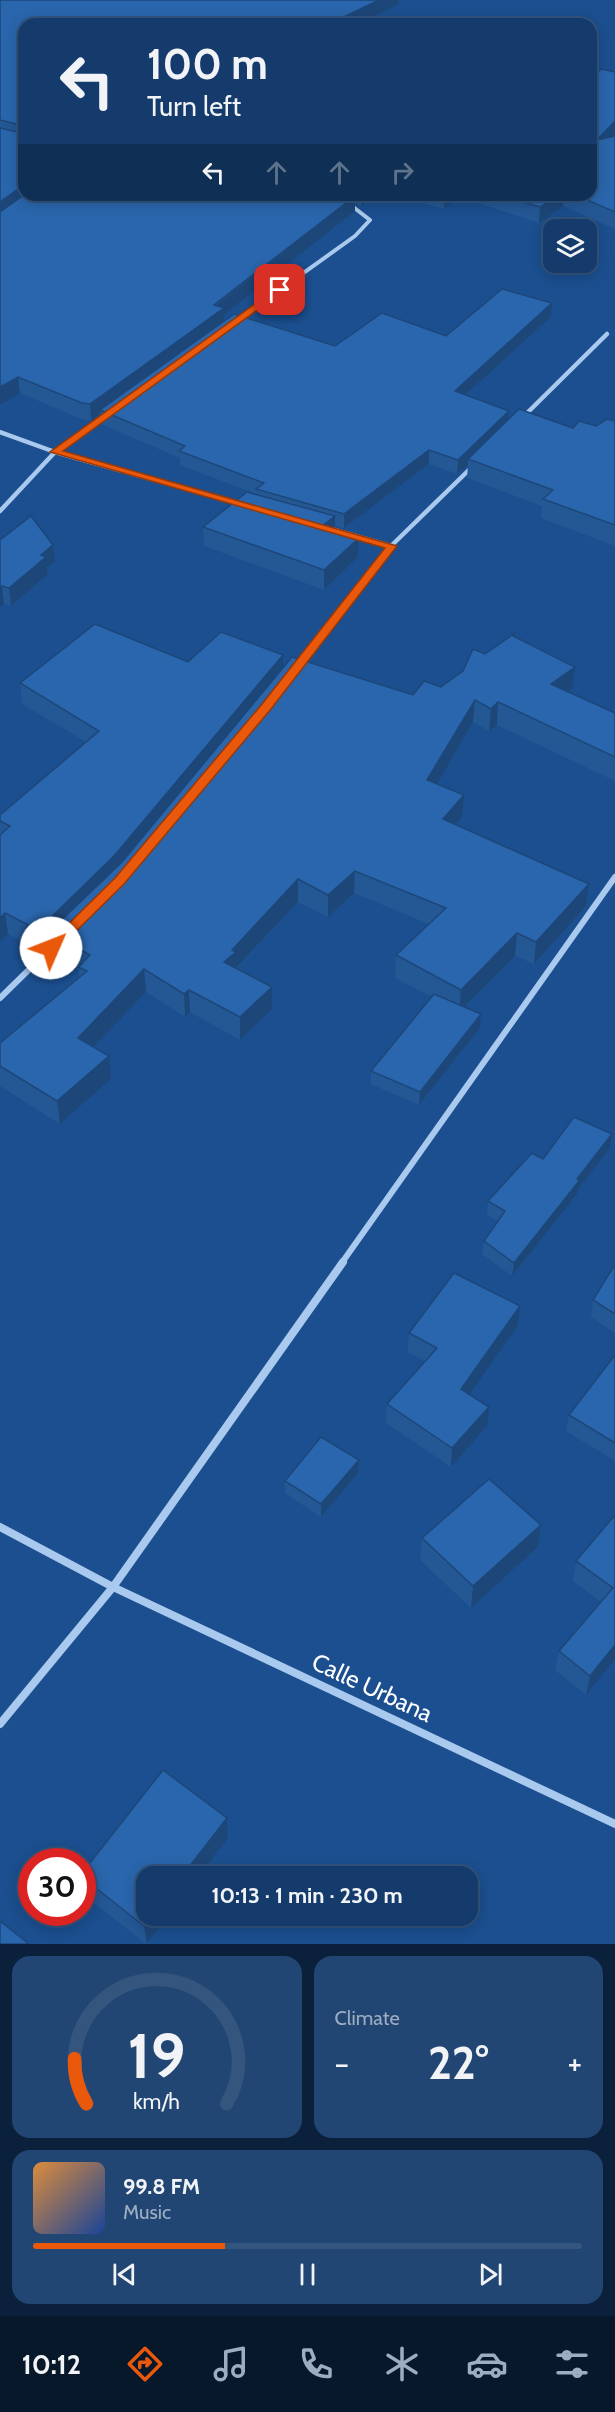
<!DOCTYPE html>
<meta charset="utf-8">
<style>
body{margin:0;font-family:Cabin,sans-serif;background:#214673;color:#f1f3f6;height:100vh;display:flex;flex-direction:column;font-size:22px;white-space:nowrap}
*{box-sizing:border-box;margin:0}
p{font-size:20px;color:#9dadc1}
.icon{flex:none;width:33px;height:33px;fill:none;stroke:currentColor;stroke-width:2;stroke-linecap:round;stroke-linejoin:round}
.map{position:relative;height:1944px;overflow:hidden}
.sheet{display:flex;flex-direction:column;gap:12px;padding:12px;background:#0b203b;flex:1}
.sheet>*{flex:none}
.banner{position:absolute;left:18px;top:18px;width:579px;height:183px;border-radius:18px;box-shadow:0 3px 15px #0003,0 0 0 2px #33557e;background:#143b6b;color:#f1f3f6;overflow:hidden}
.tools{position:absolute;left:543px;top:219px;display:grid;gap:12px}
.tools a{display:grid;place-items:center;width:54px;height:54px;border-radius:12px;background:#143b6b;box-shadow:0 3px 15px #0003,0 0 0 2px #33557e;font-size:30px}
.speed{position:absolute;left:18px;top:1848px;display:flex;gap:12px;font-size:30px;font-weight:700;text-align:center}
.speed>*{display:grid;place-content:center;width:78px;height:78px;border-radius:50%;background:#143b6b;box-shadow:0 3px 15px #0003,0 0 0 2px #33557e;line-height:1}
.speed .limit{border:9px solid #d22;background:#fff;color:#111}
.pin{position:absolute;display:grid;place-items:center;width:51px;height:51px;color:#fff;margin:-26px;border-radius:12px;box-shadow:0 3px 9px #0006}
.me{position:absolute;width:66px;margin:-33px;rotate:46deg;stroke-linejoin:round;filter:drop-shadow(0 0 4px #0008)}
.turn{display:flex;align-items:center;gap:21px;height:126px;padding:0 30px;font-size:27px}
.turn .icon{width:78px;height:78px;stroke-width:2.5}
.turn b{display:block;font-size:42px;line-height:51px}
.lanes{display:flex;align-items:center;height:57px;padding:0 30px;background:#0003;justify-content:center;gap:30px;direction:ltr}
.lanes .off{opacity:.35}
.big{font-size:45px;font-weight:700;line-height:1.1}
.sheet .tile{flex:1;display:flex;flex-direction:column;justify-content:center;gap:9px;min-width:0;padding:0 21px;border-radius:18px;background:#214673}
.sheet .dial{align-items:center;gap:0}
.dial svg{height:156px;overflow:visible;fill:none;stroke:#33557e;stroke-width:7;stroke-linecap:round;text-anchor:middle}
.dial text{fill:#f1f3f6;stroke:none}
.song{display:flex;align-items:center;gap:18px}
.cover{width:72px;height:72px;border-radius:9px;background:linear-gradient(135deg,hsl(30 70% 55%),hsl(220 70% 35%))}
.played{height:6px;border-radius:3px;background:linear-gradient(90deg,#ea580c 35%,#33557e 35%)}
.keys{display:flex;justify-content:space-around;direction:ltr}
.heat{display:flex;justify-content:space-between;align-items:center;font-size:33px;direction:ltr}
.sheet .tiles{flex:1;display:grid;gap:12px;grid-template-columns:1fr 1fr}
.tile:last-child{grid-column:span 2}
.trip{position:absolute;left:136px;top:1866px;width:342px;height:60px;border-radius:18px;background:#143b6b;box-shadow:0 3px 15px #0003,0 0 0 2px #33557e;font-weight:700;line-height:60px;text-align:center}
.tabs{display:flex;height:96px;justify-content:space-around;align-items:center;background:#08182b;color:#9dadc1}
.tabs .icon{width:42px;height:42px}
.tabs .active{color:#ea580c}
.tabs b{font-size:27px;color:#f1f3f6}
.map>svg:first-child{display:block}
</style>
<div class="map">
<svg width="615" height="1944" viewBox="0 0 615 1944">
<rect width="100%" height="100%" fill="#1b4f8f"/>
<g fill="none" stroke-linecap="round" stroke-linejoin="round">
<!-- street-far3 -->
<path stroke="#a9c9ee" stroke-width="4" d="M 238,320 L 355,236 L 370,220 L 348,203"/>
<!-- street-far2 -->
<g stroke="#a9c9ee" stroke-width="4.5">
<path d="M 522,418 L 607,334"/>
<path d="M 0,432 L 55,452 L 241,504"/>
<path d="M 0,511 L 55,452 L 106,415"/>
<path d="M 331,529 L 391,546"/>
<path d="M 297,667 L 391,546 L 472,467"/>
</g>
<!-- street-far1 -->
<g stroke="#a9c9ee" stroke-width="6">
<path d="M 0,998 L 54,945"/>
<path d="M 341,1264 L 615,877"/>
</g>
<!-- street -->
<g stroke="#a9c9ee" stroke-width="8">
<path d="M 343,1262 L 113,1587 L 615,1824"/>
<path d="M 0,1527 L 113,1587 L 0,1724"/>
</g>
</g>
<!-- wall -->
<g fill="#245895">
<path d="M 0,0 L 399,0 L 399,4 L 358,24 L 24,24 L 24,195 L 376,195 L 361,206 L 355,202 L 355,211 L 224,315 L 224,322 L 335,346 L 446,336 L 552,303 L 551,317 L 465,395 L 509,411 L 509,419 L 573,428 L 596,426 L 615,421 L 615,546 L 541,518 L 542,506 L 467,478 L 468,465 L 457,474 L 429,464 L 344,528 L 335,526 L 335,530 L 359,538 L 358,557 L 324,590 L 204,546 L 203,527 L 256,494 L 180,465 L 180,458 L 101,424 L 100,414 L 91,420 L 84,420 L 20,393 L 0,405 Z"/>
<path d="M 615,72 L 615,135 L 614,136 L 615,136 L 615,229 L 563,206 L 539,223 L 459,197 L 444,209 L 395,195 L 591,195 Z"/>
<path d="M 0,540 L 53,545 L 55,562 L 47,568 L 48,574 L 11,606 L 4,603 L 0,607 Z"/>
<path d="M 515,633 L 514,636 L 572,689 L 568,692 L 615,713 L 615,781 L 497,725 L 489,731 L 473,722 L 436,784 L 462,817 L 455,825 L 589,884 L 586,906 L 534,964 L 515,956 L 464,1007 L 481,1014 L 480,1028 L 419,1105 L 371,1084 L 371,1071 L 432,997 L 395,978 L 396,955 L 429,924 L 354,893 L 328,917 L 298,902 L 237,968 L 272,987 L 272,1009 L 240,1040 L 190,1012 L 185,1017 L 146,992 L 93,1047 L 109,1056 L 111,1079 L 60,1124 L 0,1086 L 0,1043 L 79,978 L 79,970 L 51,956 L 49,943 L 41,951 L 8,934 L 0,941 L 0,815 L 86,742 L 22,704 L 20,683 L 188,662 L 283,655 L 283,668 L 413,695 L 441,687 Z"/>
<path d="M 612,1134 L 610,1148 L 578,1189 L 577,1194 L 512,1276 L 482,1254 L 484,1241 L 498,1221 L 487,1215 L 488,1201 L 543,1159 Z"/>
<path d="M 615,1267 L 615,1333 L 591,1317 L 593,1300 Z"/>
<path d="M 520,1306 L 518,1325 L 469,1394 L 487,1426 L 451,1467 L 386,1423 L 387,1404 L 425,1361 L 408,1352 L 409,1333 Z"/>
<path d="M 615,1355 L 615,1461 L 566,1431 L 569,1415 Z"/>
<path d="M 359,1460 L 358,1473 L 321,1517 L 285,1493 L 285,1481 Z"/>
<path d="M 615,1515 L 615,1659 L 586,1695 L 555,1670 L 559,1651 L 601,1602 L 573,1581 L 576,1561 Z"/>
<path d="M 541,1525 L 538,1547 L 471,1608 L 420,1560 L 422,1538 Z"/>
<path d="M 227,1818 L 228,1838 L 199,1876 L 147,1876 L 147,1916 L 169,1916 L 148,1944 L 146,1944 L 84,1895 L 82,1887 L 82,1873 Z"/>
</g>
<!-- shaded-wall -->
<g fill="#1d4779">
<path d="M 379,0 L 399,0 L 399,4 L 358,24 L 335,24 L 335,21 Z"/>
<path d="M 615,121 L 615,135 L 595,156 L 597,140 Z"/>
<path d="M 24,185 L 24,195 L 0,219 L 0,202 Z"/>
<path d="M 362,195 L 376,195 L 361,206 Z"/>
<path d="M 445,195 L 459,195 L 459,197 L 444,209 Z"/>
<path d="M 558,195 L 564,195 L 563,206 L 539,223 L 540,207 Z"/>
<path d="M 355,196 L 355,211 L 224,315 L 224,325 L 100,410 L 100,414 L 91,420 L 90,404 Z"/>
<path d="M 552,303 L 551,317 L 454,405 L 455,391 Z"/>
<path d="M 18,377 L 20,393 L 0,405 L 0,387 Z"/>
<path d="M 509,411 L 508,425 L 468,459 L 468,465 L 457,474 L 458,460 Z"/>
<path d="M 429,450 L 429,464 L 344,528 L 344,514 Z"/>
<path d="M 335,516 L 335,535 L 322,526 Z"/>
<path d="M 359,538 L 358,557 L 324,590 L 324,570 Z"/>
<path d="M 53,545 L 55,562 L 47,568 L 48,574 L 11,606 L 9,588 L 41,555 Z"/>
<path d="M 2,586 L 4,603 L 0,607 L 0,587 Z"/>
<path d="M 283,655 L 283,676 L 116,877 L 48,933 L 49,943 L 41,951 L 38,930 Z"/>
<path d="M 575,667 L 572,689 L 548,706 L 551,684 Z"/>
<path d="M 475,700 L 473,722 L 426,803 L 427,780 Z"/>
<path d="M 498,702 L 497,725 L 489,731 L 491,709 Z"/>
<path d="M 464,795 L 462,817 L 441,841 L 443,819 Z"/>
<path d="M 355,871 L 354,893 L 328,917 L 328,895 Z"/>
<path d="M 298,879 L 298,902 L 236,968 L 224,962 L 232,950 Z"/>
<path d="M 589,884 L 586,906 L 534,964 L 536,942 Z"/>
<path d="M 5,913 L 8,934 L 0,941 L 0,918 Z"/>
<path d="M 517,933 L 515,956 L 459,1012 L 461,990 Z"/>
<path d="M 144,969 L 146,992 L 81,1060 L 78,1038 Z"/>
<path d="M 272,987 L 272,1009 L 240,1040 L 240,1017 Z"/>
<path d="M 189,990 L 190,1012 L 185,1017 L 184,994 Z"/>
<path d="M 481,1014 L 480,1028 L 419,1105 L 420,1092 Z"/>
<path d="M 109,1056 L 111,1079 L 60,1124 L 57,1101 Z"/>
<path d="M 612,1134 L 610,1148 L 578,1189 L 577,1194 L 512,1276 L 514,1263 Z"/>
<path d="M 520,1306 L 518,1325 L 460,1408 L 461,1389 Z"/>
<path d="M 489,1407 L 487,1426 L 451,1467 L 452,1448 Z"/>
<path d="M 359,1460 L 358,1473 L 321,1517 L 321,1504 Z"/>
<path d="M 541,1525 L 538,1547 L 471,1608 L 473,1586 Z"/>
<path d="M 615,1645 L 615,1659 L 586,1695 L 590,1676 Z"/>
<path d="M 227,1818 L 228,1838 L 199,1876 L 182,1876 Z"/>
<path d="M 152,1916 L 169,1916 L 147,1944 L 144,1926 Z"/>
</g>
<!-- building -->
<g fill="#2a66ad" stroke="#1d4779" stroke-width="1.5">
<path d="M 0,0 L 379,0 L 335,21 L 345,24 L 24,24 L 24,126 L 0,120 Z"/>
<path d="M 601,69 L 615,72 L 615,121 L 597,140 L 615,136 L 615,212 L 576,195 L 591,195 L 591,80 Z"/>
<path d="M 0,128 L 22,133 L 24,131 L 24,185 L 0,202 Z"/>
<path d="M 24,195 L 353,195 L 355,196 L 214,305 L 224,308 L 90,404 L 82,403 L 18,377 L 0,387 L 0,212 Z"/>
<path d="M 502,195 L 558,195 L 540,207 Z"/>
<path d="M 502,289 L 552,303 L 455,391 L 509,411 L 458,460 L 429,450 L 344,514 L 256,489 L 264,483 L 179,451 L 185,446 L 100,410 L 234,314 L 335,346 L 382,313 L 446,336 Z"/>
<path d="M 519,409 L 573,428 L 579,421 L 596,426 L 607,419 L 615,421 L 615,525 L 543,499 L 553,490 L 468,459 Z"/>
<path d="M 247,492 L 335,516 L 322,526 L 359,538 L 324,570 L 203,527 Z"/>
<path d="M 31,516 L 53,545 L 41,555 L 46,557 L 9,588 L 2,586 L 0,587 L 0,540 Z"/>
<path d="M 95,624 L 188,662 L 221,632 L 283,655 L 114,856 L 38,930 L 5,913 L 0,918 L 0,835 L 10,826 L 0,821 L 0,815 L 99,731 L 20,683 Z"/>
<path d="M 515,633 L 513,636 L 575,667 L 551,684 L 615,713 L 615,757 L 498,702 L 491,709 L 475,700 L 427,780 L 464,795 L 443,819 L 589,884 L 536,942 L 517,933 L 461,990 L 396,955 L 446,908 L 355,871 L 328,895 L 298,879 L 232,950 L 236,952 L 224,962 L 272,987 L 240,1017 L 189,990 L 184,994 L 144,969 L 78,1038 L 109,1056 L 57,1101 L 0,1066 L 0,1043 L 87,971 L 78,967 L 90,955 L 48,933 L 122,862 L 292,657 L 413,695 L 424,681 L 441,687 L 463,671 L 473,649 L 485,654 Z"/>
<path d="M 434,994 L 481,1014 L 420,1092 L 371,1071 Z"/>
<path d="M 574,1117 L 612,1134 L 577,1179 L 579,1181 L 514,1263 L 484,1241 L 505,1211 L 488,1201 L 532,1153 L 543,1159 Z"/>
<path d="M 614,1266 L 615,1267 L 615,1314 L 593,1300 Z"/>
<path d="M 454,1273 L 520,1306 L 461,1389 L 489,1407 L 452,1448 L 387,1404 L 437,1348 L 409,1333 Z"/>
<path d="M 615,1355 L 615,1443 L 569,1415 Z"/>
<path d="M 321,1437 L 359,1460 L 321,1504 L 285,1481 Z"/>
<path d="M 489,1479 L 541,1525 L 473,1586 L 422,1538 Z"/>
<path d="M 615,1515 L 615,1645 L 590,1676 L 559,1651 L 613,1588 L 576,1561 Z"/>
<path d="M 163,1770 L 227,1818 L 182,1876 L 147,1876 L 147,1916 L 152,1916 L 144,1926 L 82,1877 L 82,1873 Z"/>
<path d="M 0,1921 L 29,1944 L 0,1944 Z"/>
</g>
<!-- route -->
<path fill="#ea580c" stroke="#983908" stroke-width="1.5" d="M 277,288 L 285,290 L 63,451 L 397,546 L 271,709 L 124,884 L 56,951 L 47,951 L 47,945 L 115,878 L 262,704 L 385,548 L 50,452 Z"/>
<g text-anchor="middle" stroke-width="6" stroke-linejoin="round" paint-order="stroke">
<!-- near-street labels -->
<g font-size="24" fill="#fff" stroke="#1b4f8f">
<text transform="translate(372 1688) rotate(25)" y="8">Calle Urbana</text>
</g>
</g>
</svg>
<div class="tools">
<a><svg class="icon" aria-label="layers" viewBox="0 0 24 24"><path d="M12 4l9 5-9 5-9-5zM3 14l9 5 9-5"/></svg></a>
</div>
<div class="speed"><div class="limit">30</div></div>
<div class="pin" style="left:280px;top:290px;background:#d93025"><svg class="icon" aria-label="arrive" viewBox="0 0 24 24"><path d="M6 21V4h12l-3 4 3 4H6"/></svg></div>
<svg class="me" style="left:51px;top:948px" viewBox="-20 -20 40 40"><circle r="19" fill="#fff"/><path d="M0-13L10 11 0 6-10 11z" fill="#ea580c"/></svg>
<div class="trip">10:13 · 1 min · 230 m</div>
<div class="banner">
<div class="turn"><svg class="icon" aria-label="left" viewBox="0 0 24 24"><path d="M17 20v-9H6M10 6l-5 5 5 5"/></svg><div><b>100 m</b>Turn left</div></div>
<div class="lanes"><svg class="icon" aria-label="left" viewBox="0 0 24 24"><path d="M17 20v-9H6M10 6l-5 5 5 5"/></svg><svg class="icon off" aria-label="ahead" viewBox="0 0 24 24"><path d="M12 20V5M6 11l6-6 6 6"/></svg><svg class="icon off" aria-label="ahead" viewBox="0 0 24 24"><path d="M12 20V5M6 11l6-6 6 6"/></svg><svg class="icon off" aria-label="right" viewBox="0 0 24 24"><path d="M7 20v-9h11M14 6l5 5-5 5"/></svg></div>
</div>
</div>
<section class="sheet">
<div class="tiles">
<div class="tile dial"><svg viewBox="0 0 100 80">
<path d="M14 69A42 42 0 1 1 86 69"/>
<path d="M14 69A42 42 0 0 1 8 46" stroke="#ea580c"/>
<text x="50" y="56" font-size="32" font-weight="700">19</text>
<text x="50" y="72" font-size="11">km/h</text>
</svg></div>
<div class="tile"><p>Climate</p>
<div class="heat"><a>−</a><b class="big">22°</b><a>+</a></div>
</div>
<div class="tile">
<div class="song"><i class="cover"></i><div><b>99.8 FM</b><p>Music</p></div></div>
<div class="played"></div>
<div class="keys"><svg class="icon" aria-label="previous" viewBox="0 0 24 24"><path d="M18 5L8 12l10 7zM5 5v14"/></svg><svg class="icon" aria-label="pause" viewBox="0 0 24 24"><path d="M8 5v14M16 5v14"/></svg><svg class="icon" aria-label="next" viewBox="0 0 24 24"><path d="M6 5l10 7-10 7zM19 5v14"/></svg></div>
</div>
</div>
</section>
<nav class="tabs">
<b>10:12</b>
<svg class="icon active" aria-label="directions" viewBox="0 0 24 24"><path d="M12 3l9 9-9 9-9-9zM9 14v-3h6M13 9l2 2-2 2"/></svg>
<svg class="icon" aria-label="music" viewBox="0 0 24 24"><path d="M9 18V5l10-2v13"/><circle cx="6" cy="18" r="3"/><circle cx="16" cy="16" r="3"/></svg>
<svg class="icon" aria-label="phone" viewBox="0 0 24 24"><path d="M5 4h4l2 5-3 2q2 4 5 5l2-3 5 2v4C11 20 4 13 5 4z"/></svg>
<svg class="icon" aria-label="climate" viewBox="0 0 24 24"><path d="M12 3v18M4 7l16 10M4 17L20 7"/></svg>
<svg class="icon" aria-label="car" viewBox="0 0 24 24"><path d="M5 17H2v-5l4-1 3-4h7l3 4 3 1v5h-3M9 17h6M6 11h13"/><circle cx="7" cy="17" r="2"/><circle cx="17" cy="17" r="2"/></svg>
<svg class="icon" aria-label="filters" viewBox="0 0 24 24"><path d="M4 7h16M4 17h16"/><circle cx="9" cy="7" r="2"/><circle cx="15" cy="17" r="2"/></svg>
</nav>
